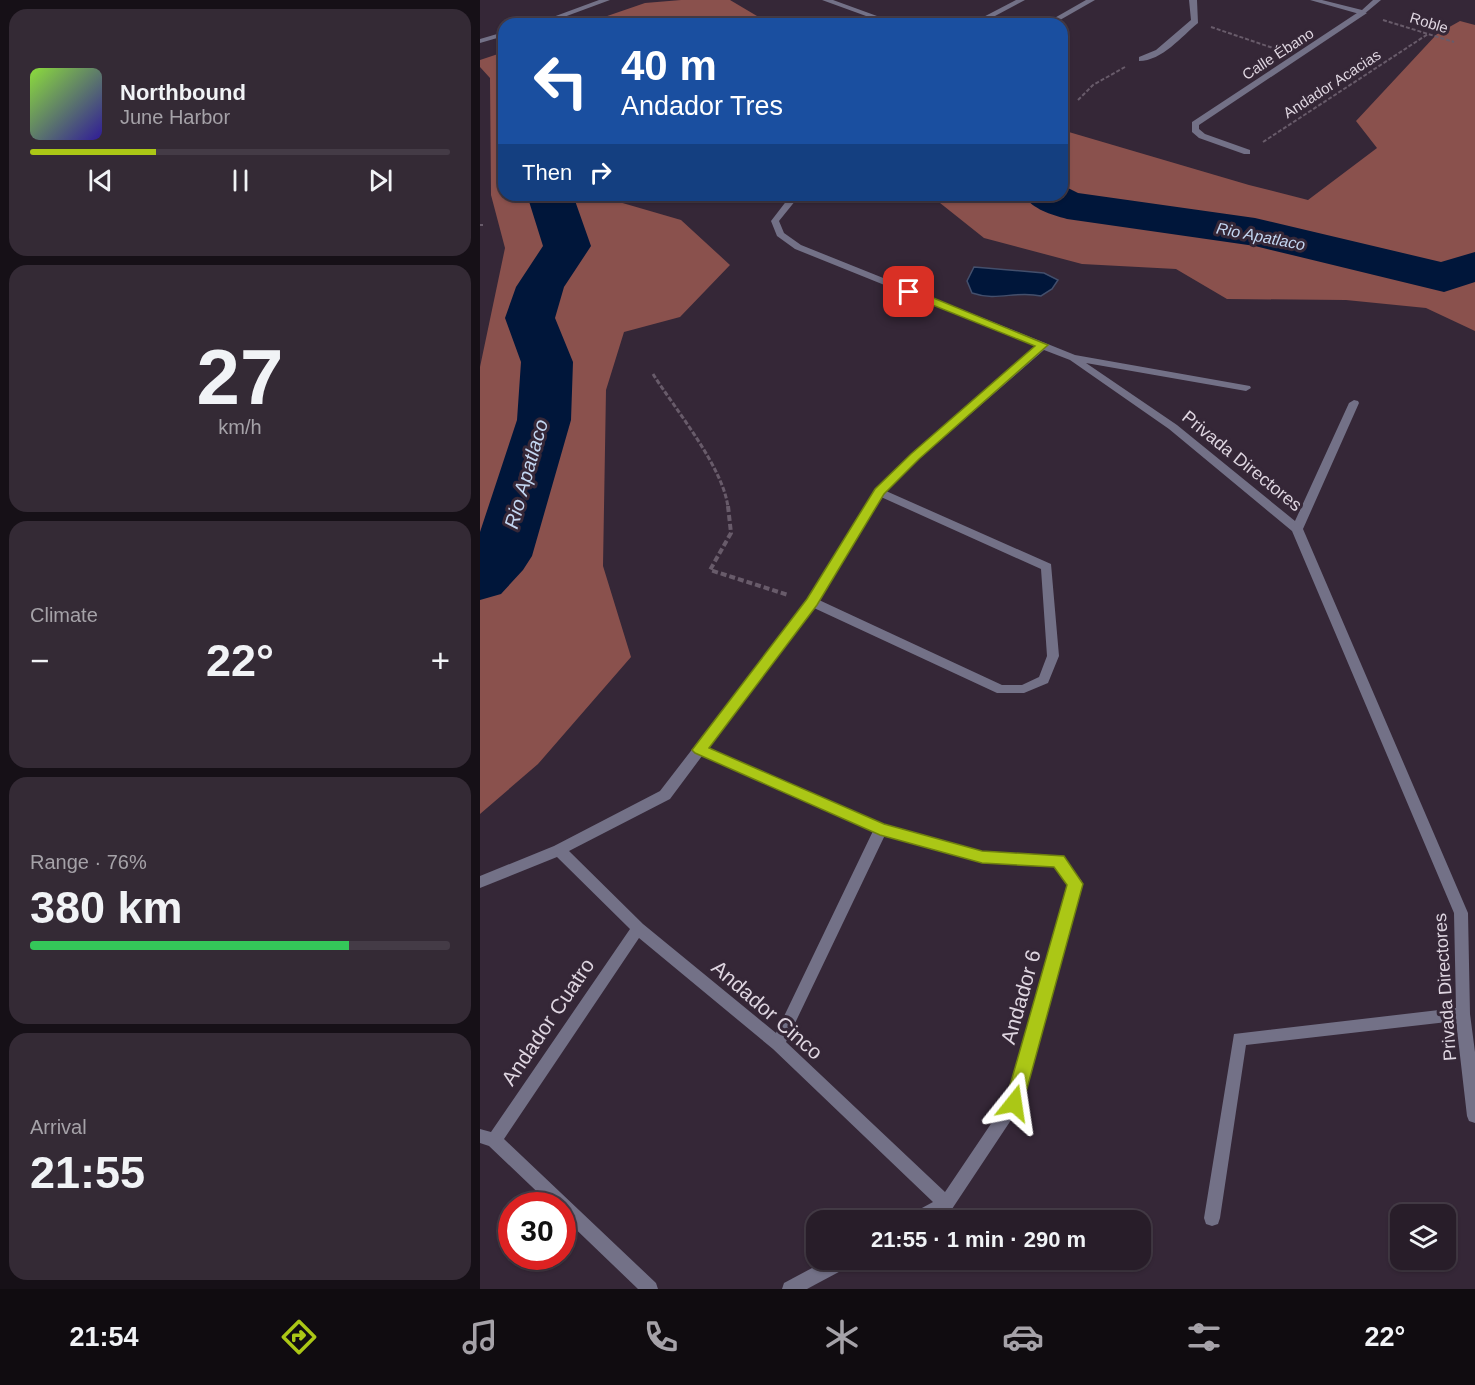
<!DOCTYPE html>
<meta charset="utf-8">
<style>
body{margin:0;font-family:Helvetica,sans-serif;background:#342a35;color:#f1f3f6;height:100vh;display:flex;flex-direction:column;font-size:22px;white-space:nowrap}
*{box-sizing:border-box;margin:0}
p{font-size:20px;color:#a5a2a8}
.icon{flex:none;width:33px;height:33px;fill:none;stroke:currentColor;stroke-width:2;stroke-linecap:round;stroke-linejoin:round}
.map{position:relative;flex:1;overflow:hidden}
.drawer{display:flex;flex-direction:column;gap:9px;padding:9px;background:#161017;width:480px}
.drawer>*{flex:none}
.top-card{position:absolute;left:18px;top:18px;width:570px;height:183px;border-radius:18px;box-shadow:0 2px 4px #0004,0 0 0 2px #443b46;background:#1a4fa0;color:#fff;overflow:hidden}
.buttons{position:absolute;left:910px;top:1204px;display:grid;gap:12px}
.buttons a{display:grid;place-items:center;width:66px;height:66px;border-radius:12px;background:#281d29;box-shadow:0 2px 4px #0004,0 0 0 2px #443b46;font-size:30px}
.speed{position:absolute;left:18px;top:1192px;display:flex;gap:12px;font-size:30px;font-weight:700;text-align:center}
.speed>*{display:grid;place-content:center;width:78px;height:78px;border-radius:50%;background:#281d29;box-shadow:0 2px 4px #0004,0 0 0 2px #443b46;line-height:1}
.speed .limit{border:9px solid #d22;background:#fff;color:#111}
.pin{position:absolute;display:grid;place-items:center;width:51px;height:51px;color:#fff;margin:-26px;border-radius:12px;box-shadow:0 3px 9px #0006}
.me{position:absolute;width:66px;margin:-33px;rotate:15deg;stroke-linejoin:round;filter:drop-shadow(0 0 4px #0008)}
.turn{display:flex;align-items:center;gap:21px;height:126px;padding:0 24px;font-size:27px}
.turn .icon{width:78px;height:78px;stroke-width:2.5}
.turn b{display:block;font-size:42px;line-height:51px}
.then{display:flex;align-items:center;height:57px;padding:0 24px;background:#0003;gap:12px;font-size:22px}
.big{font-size:45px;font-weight:700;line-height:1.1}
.drawer .widget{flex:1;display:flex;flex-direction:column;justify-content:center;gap:9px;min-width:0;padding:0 21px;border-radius:18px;background:#342a35}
.drawer .dial{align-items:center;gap:0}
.dial b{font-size:78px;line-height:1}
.song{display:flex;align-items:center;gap:18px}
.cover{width:72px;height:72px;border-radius:9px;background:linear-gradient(135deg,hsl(90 70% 55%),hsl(250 70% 35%))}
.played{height:6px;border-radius:3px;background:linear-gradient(90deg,#abc716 30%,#443b46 30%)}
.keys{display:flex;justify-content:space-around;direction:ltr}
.heat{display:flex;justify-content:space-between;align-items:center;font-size:33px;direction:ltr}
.charge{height:9px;border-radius:4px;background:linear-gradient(90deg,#34c759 76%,#443b46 0)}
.trip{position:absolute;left:326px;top:1210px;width:345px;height:60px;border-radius:18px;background:#281d29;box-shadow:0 2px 4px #0004,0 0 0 2px #443b46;font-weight:700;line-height:60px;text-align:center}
.tabs{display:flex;height:96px;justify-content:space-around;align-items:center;background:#100c10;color:#a5a2a8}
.tabs .icon{width:42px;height:42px}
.tabs .selected{color:#abc716}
.tabs b{font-size:27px;color:#f1f3f6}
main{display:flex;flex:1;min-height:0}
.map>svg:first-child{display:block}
</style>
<main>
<section class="drawer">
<div class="widget">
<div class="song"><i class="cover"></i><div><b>Northbound</b><p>June Harbor</p></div></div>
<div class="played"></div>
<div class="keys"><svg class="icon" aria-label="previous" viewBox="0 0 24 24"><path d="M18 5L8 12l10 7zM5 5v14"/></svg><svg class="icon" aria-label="pause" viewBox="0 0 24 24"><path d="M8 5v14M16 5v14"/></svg><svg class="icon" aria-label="next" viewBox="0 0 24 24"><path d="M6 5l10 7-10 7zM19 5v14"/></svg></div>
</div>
<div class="widget dial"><b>27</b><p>km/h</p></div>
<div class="widget"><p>Climate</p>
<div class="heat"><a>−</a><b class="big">22°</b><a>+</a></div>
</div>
<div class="widget"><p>Range · 76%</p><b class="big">380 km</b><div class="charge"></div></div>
<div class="widget"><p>Arrival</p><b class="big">21:55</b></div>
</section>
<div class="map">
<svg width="995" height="1289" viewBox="0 0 995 1289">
<rect width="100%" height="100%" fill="#352737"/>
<!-- forest -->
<g fill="#8a514d">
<path d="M 201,0 L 250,0 L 277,16 L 311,24 L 104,24 L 165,3 Z"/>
<path d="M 980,21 L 995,25 L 995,331 L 946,308 L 866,300 L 747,299 L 696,269 L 602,264 L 504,238 L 450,195 L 582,195 L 582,130 L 769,185 L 828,200 L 897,148 L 876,121 L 957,34 Z"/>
<path d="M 24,52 L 24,195 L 115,195 L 201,220 L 250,265 L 200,317 L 144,332 L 126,390 L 123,566 L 151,657 L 58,764 L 0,814 L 0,367 L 25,248 L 11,195 L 10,78 L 0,67 L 0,60 Z"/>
</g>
<!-- water -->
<path fill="#00163a" stroke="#434f6c" stroke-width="1.5" d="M 494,267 L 564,273 L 578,280 L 572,289 L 561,296 C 535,290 518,302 492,293 L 487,281 Z"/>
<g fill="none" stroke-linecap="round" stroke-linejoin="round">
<!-- river -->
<g fill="#00163a" fill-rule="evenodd">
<path d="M 582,185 L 598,193 L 775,218 L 961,262 L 995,252 L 995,282 L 964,292 L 775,246 L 587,219 C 570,214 554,210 543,195 L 582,195 Z"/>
<path d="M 47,195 L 93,195 L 111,246 L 84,287 L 75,318 L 93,362 L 91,420 L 52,556 L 43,570 L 21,594 L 0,600 L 0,532 L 37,420 L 41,362 L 25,318 L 36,287 L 63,246 Z"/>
</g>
<!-- path-far2 -->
<g stroke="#685b6a" stroke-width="2" stroke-dasharray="4 2" stroke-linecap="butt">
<path d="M 903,20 L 974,42"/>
<path d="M 731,27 L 793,48"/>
<path d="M 598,100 L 613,85 L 645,67"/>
<path d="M 783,142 L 948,34"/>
<path d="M 0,225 L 3,225"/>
</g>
<!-- path-far1 -->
<path stroke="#685b6a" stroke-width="3" stroke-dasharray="5 2" stroke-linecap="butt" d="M 173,374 C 195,409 244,468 248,508"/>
<!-- path -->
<path stroke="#685b6a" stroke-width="4" stroke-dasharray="6 3" stroke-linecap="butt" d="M 248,506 L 251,533 L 230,570 L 308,595"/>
<!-- pedestrian -->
<g fill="#737187" fill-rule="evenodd">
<path d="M 119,0 L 130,0 L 65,24 L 54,24 Z"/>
<path d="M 342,0 L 353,0 L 419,24 L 408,24 Z"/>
<path d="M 536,0 L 545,0 L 500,24 L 490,24 Z"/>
<path d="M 606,0 L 615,0 L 573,24 L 564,24 Z"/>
<path d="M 880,11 L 887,13 L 719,125 L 719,129 L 725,134 L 770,150 L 770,154 L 764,154 L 719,138 L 712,132 L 712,122 Z"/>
<path d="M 24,32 L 24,36 L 0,43 L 0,39 Z"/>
</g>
<!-- minor -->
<g fill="#737187" fill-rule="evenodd">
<path d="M 709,0 L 717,0 L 718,23 C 702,36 682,61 659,61 L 659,57 L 676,50 L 711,20 Z"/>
<path d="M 830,0 L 842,0 L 882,10 L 893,0 L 901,0 L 883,15 Z"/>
<path d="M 311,195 L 320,195 L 299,221 L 304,233 L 321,245 L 595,355 L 770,386 L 771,388 L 766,391 L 606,363 L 697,425 L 815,521 L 869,403 L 874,400 L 878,401 L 879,403 L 823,529 L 988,913 L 990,1014 L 995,1052 L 995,1123 L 989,1121 L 987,1116 L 976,1021 L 766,1045 L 740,1218 L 738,1224 L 732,1226 L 726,1224 L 724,1218 L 754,1034 L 976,1008 L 974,913 L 812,531 L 689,429 L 590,360 L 564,350 L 439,459 L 406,491 L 571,564 L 579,656 L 568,683 L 544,693 L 517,693 L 334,608 L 228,748 L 404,825 L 502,852 L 583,857 L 601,880 L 603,884 L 539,1108 L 472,1209 L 451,1221 L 427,1221 L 429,1215 L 453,1202 L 293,1049 L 159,938 L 24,1139 L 176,1283 L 178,1289 L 158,1289 L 82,1216 L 82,1206 L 72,1206 L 9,1146 L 0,1143 L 0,1129 L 11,1132 L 150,929 L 77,857 L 0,888 L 0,876 L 74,846 L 180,791 L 328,599 L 395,490 L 431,455 L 556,346 L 315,249 L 297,236 L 291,221 ZM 401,497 L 561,569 L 567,656 L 559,677 L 542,685 L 522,685 L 339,600 ZM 222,756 L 393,831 L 296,1033 L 163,924 L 89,851 L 190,799 ZM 405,835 L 502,862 L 574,866 L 589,885 L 527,1100 L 465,1192 L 306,1042 Z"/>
<path d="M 347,1260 L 372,1260 L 370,1266 L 327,1289 L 302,1289 L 304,1283 Z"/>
</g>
</g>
<!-- route -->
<path fill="#abc716" stroke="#6f810e" stroke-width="1.5" d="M 429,288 L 568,345 L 439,459 L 404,494 L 337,605 L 229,748 L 404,824 L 502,851 L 584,856 L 603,884 L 543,1103 L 541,1109 L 534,1111 L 528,1109 L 525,1103 L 587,885 L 574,867 L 502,863 L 400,835 L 215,753 L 212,750 L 327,599 L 395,489 L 431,454 L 555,346 L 425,294 L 425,289 Z"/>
<g text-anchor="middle" stroke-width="6" stroke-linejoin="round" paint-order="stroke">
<!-- far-street labels -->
<g font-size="15" fill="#ded5e0" stroke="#352737">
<text transform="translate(949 23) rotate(17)" y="5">Roble</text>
<text transform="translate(798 54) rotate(-33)" y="5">Calle Ébano</text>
<text transform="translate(852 84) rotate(-33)" y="5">Andador Acacias</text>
</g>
<!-- far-water labels -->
<g font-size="16" font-style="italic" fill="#c3d6f1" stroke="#352737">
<text transform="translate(781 236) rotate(11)" y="6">Rio Apatlaco</text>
</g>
<!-- street labels -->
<g font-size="18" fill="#ded5e0" stroke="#352737">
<text transform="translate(762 461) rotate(39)" y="6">Privada Directores</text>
<text transform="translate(965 987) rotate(-94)" y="6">Privada Directores</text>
</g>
<!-- water labels -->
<g font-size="20" font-style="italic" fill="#c3d6f1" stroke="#352737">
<text transform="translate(46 474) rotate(-74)" y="7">Rio Apatlaco</text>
</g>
<!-- near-street labels -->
<g font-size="21" fill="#ded5e0" stroke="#352737">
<text transform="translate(541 997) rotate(-74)" y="7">Andador 6</text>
<text transform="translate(287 1010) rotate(41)" y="7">Andador Cinco</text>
<text transform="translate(68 1022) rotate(-56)" y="7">Andador Cuatro</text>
</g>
</g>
</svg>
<div class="buttons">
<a><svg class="icon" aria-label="layers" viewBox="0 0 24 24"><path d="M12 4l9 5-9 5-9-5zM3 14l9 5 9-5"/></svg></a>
</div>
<div class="speed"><div class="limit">30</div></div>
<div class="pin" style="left:429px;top:292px;background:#d93025"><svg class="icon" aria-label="arrive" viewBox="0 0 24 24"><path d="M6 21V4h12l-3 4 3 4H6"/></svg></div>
<svg class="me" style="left:534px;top:1103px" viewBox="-20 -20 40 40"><path d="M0-17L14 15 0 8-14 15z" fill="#abc716" stroke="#fff" stroke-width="4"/></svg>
<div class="trip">21:55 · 1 min · 290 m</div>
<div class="top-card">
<div class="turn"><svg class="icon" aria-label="left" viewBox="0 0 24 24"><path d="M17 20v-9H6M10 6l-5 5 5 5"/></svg><div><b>40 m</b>Andador Tres</div></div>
<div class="then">Then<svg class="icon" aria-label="right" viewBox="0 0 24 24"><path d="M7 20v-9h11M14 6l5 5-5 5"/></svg></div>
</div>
</div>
</main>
<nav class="tabs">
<b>21:54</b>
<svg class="icon selected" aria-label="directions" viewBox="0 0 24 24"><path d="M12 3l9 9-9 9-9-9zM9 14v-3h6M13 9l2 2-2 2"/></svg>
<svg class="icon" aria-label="music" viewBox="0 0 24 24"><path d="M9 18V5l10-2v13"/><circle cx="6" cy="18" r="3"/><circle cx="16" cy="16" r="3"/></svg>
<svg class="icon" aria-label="phone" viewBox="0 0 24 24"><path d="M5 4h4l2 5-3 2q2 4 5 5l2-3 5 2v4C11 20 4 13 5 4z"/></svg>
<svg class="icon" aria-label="climate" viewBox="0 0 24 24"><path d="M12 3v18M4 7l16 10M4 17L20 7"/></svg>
<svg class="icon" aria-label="car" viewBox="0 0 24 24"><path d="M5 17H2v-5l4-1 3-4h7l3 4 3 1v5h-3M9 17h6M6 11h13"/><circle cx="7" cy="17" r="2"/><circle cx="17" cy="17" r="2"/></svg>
<svg class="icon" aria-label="filters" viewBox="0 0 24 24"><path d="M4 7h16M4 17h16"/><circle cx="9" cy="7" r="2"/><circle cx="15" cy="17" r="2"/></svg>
<b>22°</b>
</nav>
